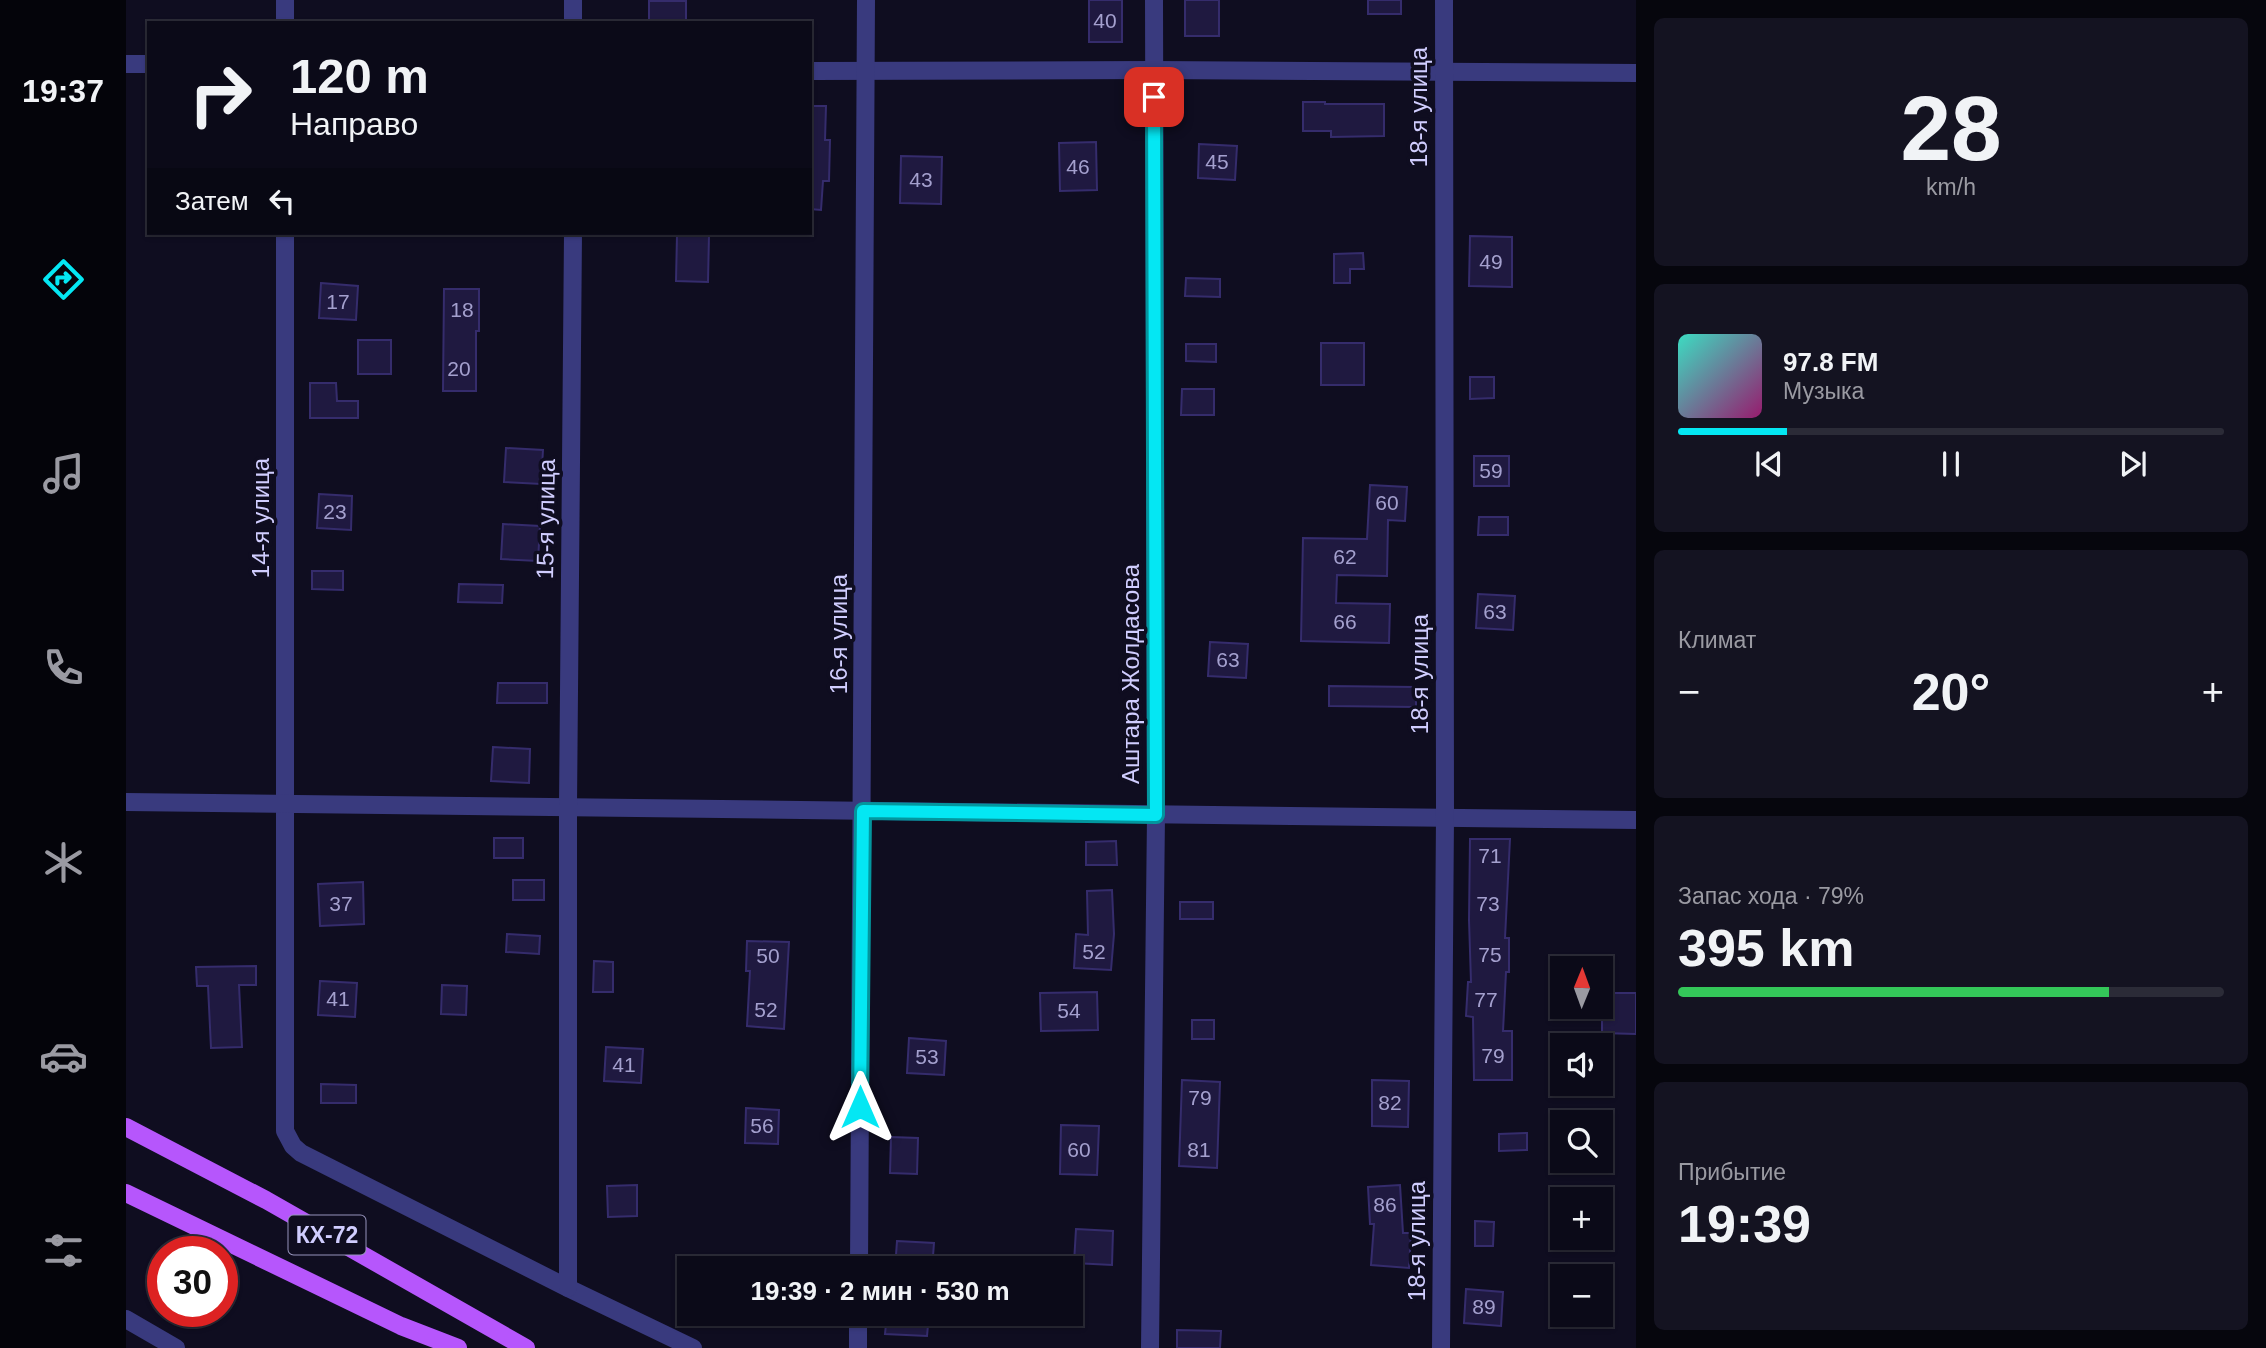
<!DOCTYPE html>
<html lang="ru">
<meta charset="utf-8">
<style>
body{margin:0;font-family:Helvetica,sans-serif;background:#141321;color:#f1f3f6;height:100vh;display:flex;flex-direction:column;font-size:26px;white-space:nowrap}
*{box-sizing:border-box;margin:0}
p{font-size:23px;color:#9a9aa2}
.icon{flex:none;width:38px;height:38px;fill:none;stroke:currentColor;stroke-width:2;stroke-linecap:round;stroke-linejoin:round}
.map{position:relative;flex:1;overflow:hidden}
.panel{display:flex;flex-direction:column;gap:18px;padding:18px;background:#06060d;width:630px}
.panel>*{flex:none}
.top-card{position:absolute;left:21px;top:21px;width:665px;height:214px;border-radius:0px;box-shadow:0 2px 5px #0004,0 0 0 2px #2b2b37;background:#0b0a18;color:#f1f3f6;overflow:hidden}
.needle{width:46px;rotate:1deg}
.tools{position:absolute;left:1424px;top:956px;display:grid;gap:14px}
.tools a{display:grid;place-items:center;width:63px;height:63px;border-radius:0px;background:#0b0a18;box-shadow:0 2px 5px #0004,0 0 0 2px #2b2b37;font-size:35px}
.speed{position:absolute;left:21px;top:1236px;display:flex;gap:14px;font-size:35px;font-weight:700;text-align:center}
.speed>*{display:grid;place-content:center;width:91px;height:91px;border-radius:50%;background:#0b0a18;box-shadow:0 2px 5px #0004,0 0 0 2px #2b2b37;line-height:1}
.speed .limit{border:10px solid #d22;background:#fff;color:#111}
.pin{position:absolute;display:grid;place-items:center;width:60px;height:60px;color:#fff;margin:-30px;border-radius:14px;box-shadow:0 4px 10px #0006}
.me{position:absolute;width:77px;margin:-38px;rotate:0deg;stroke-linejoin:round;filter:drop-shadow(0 0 5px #0008)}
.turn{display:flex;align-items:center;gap:24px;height:147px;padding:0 28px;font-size:32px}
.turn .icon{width:91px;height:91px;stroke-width:2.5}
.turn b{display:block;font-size:49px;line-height:60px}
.then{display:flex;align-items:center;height:66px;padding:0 28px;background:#0003;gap:14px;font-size:26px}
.big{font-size:52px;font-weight:800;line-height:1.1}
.panel .card{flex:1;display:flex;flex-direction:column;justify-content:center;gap:10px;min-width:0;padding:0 24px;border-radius:10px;background:#141321}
.panel .dial{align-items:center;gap:0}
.dial b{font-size:91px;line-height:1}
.song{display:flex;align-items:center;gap:21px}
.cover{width:84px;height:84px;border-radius:10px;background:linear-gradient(135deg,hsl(170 70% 55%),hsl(320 70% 35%))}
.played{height:7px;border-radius:4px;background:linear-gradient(90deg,#04e7f3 20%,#2b2b37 20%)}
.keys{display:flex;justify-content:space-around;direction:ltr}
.heat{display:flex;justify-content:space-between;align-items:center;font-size:38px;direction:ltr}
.charge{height:10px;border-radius:5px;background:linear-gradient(90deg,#34c759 79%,#2b2b37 0)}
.trip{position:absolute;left:551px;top:1256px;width:406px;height:70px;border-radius:0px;background:#0b0a18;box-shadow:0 2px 5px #0004,0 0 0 2px #2b2b37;font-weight:800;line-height:70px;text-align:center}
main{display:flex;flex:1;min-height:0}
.menu{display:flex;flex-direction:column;width:126px;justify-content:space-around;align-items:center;background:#04040a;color:#9a9aa2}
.menu .icon{width:49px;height:49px}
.menu .active{color:#04e7f3}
.menu b{font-size:32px;color:#f1f3f6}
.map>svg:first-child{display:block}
</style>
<main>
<nav class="menu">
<b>19:37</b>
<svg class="icon active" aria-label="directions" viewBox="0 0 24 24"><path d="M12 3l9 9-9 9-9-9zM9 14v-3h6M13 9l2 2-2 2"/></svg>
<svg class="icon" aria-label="music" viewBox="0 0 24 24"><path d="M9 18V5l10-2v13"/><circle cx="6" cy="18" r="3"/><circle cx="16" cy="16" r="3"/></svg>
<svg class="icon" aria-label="phone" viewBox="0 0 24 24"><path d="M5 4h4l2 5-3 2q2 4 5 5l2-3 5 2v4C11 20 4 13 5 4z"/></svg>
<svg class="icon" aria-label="climate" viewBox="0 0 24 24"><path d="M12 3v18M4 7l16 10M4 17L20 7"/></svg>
<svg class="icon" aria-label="car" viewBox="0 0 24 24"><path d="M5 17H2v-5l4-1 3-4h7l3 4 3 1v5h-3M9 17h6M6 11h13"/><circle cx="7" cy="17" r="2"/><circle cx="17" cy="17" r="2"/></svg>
<svg class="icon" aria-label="filters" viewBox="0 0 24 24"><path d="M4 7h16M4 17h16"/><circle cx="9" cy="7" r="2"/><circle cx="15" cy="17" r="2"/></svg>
</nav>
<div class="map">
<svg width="1510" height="1348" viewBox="0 0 1510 1348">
<rect width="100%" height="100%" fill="#0f0d20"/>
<!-- building -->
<g fill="#1f1940" stroke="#352c6c" stroke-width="2">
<rect x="963" y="0" width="33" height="42"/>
<rect x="1059" y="0" width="34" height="36"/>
<rect x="1242" y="0" width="33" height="14"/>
<rect x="523" y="1" width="37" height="22"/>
<path d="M 1177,102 L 1199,102 L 1199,104 L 1258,104 L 1258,136 L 1205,137 L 1205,131 L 1177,131 Z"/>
<path d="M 684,106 L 700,106 L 699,140 L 704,140 L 703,181 L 697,181 L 695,210 L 684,209 Z"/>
<path d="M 970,142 L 971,190 L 934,191 L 933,143 Z"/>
<path d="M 1073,144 L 1111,146 L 1109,180 L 1072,178 Z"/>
<path d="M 775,156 L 816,157 L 815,204 L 774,203 Z"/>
<path d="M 551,235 L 583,235 L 582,282 L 550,281 Z"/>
<path d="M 1344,236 L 1386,237 L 1386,287 L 1343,286 Z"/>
<path d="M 1237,253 L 1238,269 L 1224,269 L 1224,283 L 1208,283 L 1208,254 Z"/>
<path d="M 1060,278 L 1094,279 L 1094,297 L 1059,296 Z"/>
<path d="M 195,283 L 232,286 L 230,320 L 193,318 Z"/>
<path d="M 318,289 L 353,289 L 353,331 L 350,331 L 350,391 L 317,391 Z"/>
<rect x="232" y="340" width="33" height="34"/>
<rect x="1195" y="343" width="43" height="42"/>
<path d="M 1060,344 L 1090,344 L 1090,362 L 1060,361 Z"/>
<path d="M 1344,377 L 1368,377 L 1368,398 L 1344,399 Z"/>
<path d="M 184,383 L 210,383 L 211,401 L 232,401 L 232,418 L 184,418 Z"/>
<path d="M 1056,389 L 1088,389 L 1088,415 L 1055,415 Z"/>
<path d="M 380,448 L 417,450 L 415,484 L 378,482 Z"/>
<rect x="1348" y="456" width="35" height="30"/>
<path d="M 1244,485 L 1281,487 L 1279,521 L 1262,520 L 1261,576 L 1211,575 L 1210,603 L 1264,604 L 1263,643 L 1175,641 L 1177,538 L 1241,539 Z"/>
<path d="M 193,494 L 226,496 L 225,530 L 191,528 Z"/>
<path d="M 1353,517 L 1382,517 L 1382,535 L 1352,535 Z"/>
<path d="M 377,524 L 414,526 L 412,561 L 375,559 Z"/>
<path d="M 186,571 L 217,571 L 217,590 L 186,589 Z"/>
<path d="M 333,584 L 377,585 L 376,603 L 332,602 Z"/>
<path d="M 1352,594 L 1389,596 L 1387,630 L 1350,628 Z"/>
<path d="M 1084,642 L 1122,644 L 1120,678 L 1082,676 Z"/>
<path d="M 372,683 L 421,683 L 421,703 L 371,703 Z"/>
<path d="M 1203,686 L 1290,687 L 1290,707 L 1203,706 Z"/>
<path d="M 367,747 L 404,749 L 403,783 L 365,781 Z"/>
<rect x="368" y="838" width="29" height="20"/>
<path d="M 1344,839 L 1384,839 L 1379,938 L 1383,938 L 1383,972 L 1380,972 L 1377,1031 L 1386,1031 L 1386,1080 L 1348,1080 L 1347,1017 L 1340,1016 L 1342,982 L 1345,982 L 1343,920 Z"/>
<path d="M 990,841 L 991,865 L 960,865 L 960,842 Z"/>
<rect x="387" y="880" width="31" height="20"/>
<path d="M 237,882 L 238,924 L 194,926 L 192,884 Z"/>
<path d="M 986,890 L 988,934 L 985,970 L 948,968 L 950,934 L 962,935 L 961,891 Z"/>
<rect x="1054" y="902" width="33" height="17"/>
<path d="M 381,934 L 414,936 L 413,954 L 380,952 Z"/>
<path d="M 621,941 L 663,942 L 658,1029 L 621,1026 L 624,971 L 620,971 Z"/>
<path d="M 468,961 L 487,962 L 487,992 L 467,992 Z"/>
<path d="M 130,966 L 130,985 L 113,985 L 116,1047 L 85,1048 L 82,986 L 71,986 L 70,967 Z"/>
<path d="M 194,981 L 231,983 L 229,1017 L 192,1015 Z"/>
<path d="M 316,985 L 341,986 L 340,1015 L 315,1014 Z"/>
<path d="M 971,992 L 972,1030 L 915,1031 L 914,993 Z"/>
<path d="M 1476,993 L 1510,993 L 1510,1034 L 1476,1033 Z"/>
<rect x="1066" y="1020" width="22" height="19"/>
<path d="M 783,1038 L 820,1041 L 818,1075 L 781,1073 Z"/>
<path d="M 480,1047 L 517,1049 L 515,1083 L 478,1081 Z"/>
<path d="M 1056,1080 L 1094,1082 L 1091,1168 L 1053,1166 Z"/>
<path d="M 1246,1080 L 1283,1081 L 1282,1127 L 1246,1126 Z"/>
<path d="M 195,1084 L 230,1085 L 230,1103 L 195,1103 Z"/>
<path d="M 620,1108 L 653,1110 L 652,1144 L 619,1143 Z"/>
<path d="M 935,1125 L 973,1126 L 971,1175 L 934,1174 Z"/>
<path d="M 1401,1133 L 1401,1150 L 1373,1151 L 1373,1134 Z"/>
<path d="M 765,1137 L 792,1138 L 791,1174 L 764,1173 Z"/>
<path d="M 511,1185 L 511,1216 L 482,1217 L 481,1186 Z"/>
<path d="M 1274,1185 L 1277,1233 L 1285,1233 L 1283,1268 L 1245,1265 L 1248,1224 L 1244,1224 L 1242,1187 Z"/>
<path d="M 1349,1221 L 1368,1222 L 1367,1246 L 1349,1246 Z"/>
<path d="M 950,1229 L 987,1231 L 986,1265 L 948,1263 Z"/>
<path d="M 771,1241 L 808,1243 L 806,1269 L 769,1269 Z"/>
<path d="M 1340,1289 L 1377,1292 L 1375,1326 L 1338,1323 Z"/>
<path d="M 761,1314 L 803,1314 L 801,1336 L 759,1334 Z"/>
<path d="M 1051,1330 L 1095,1331 L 1094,1348 L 1051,1348 Z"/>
</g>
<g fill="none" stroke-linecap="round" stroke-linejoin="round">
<!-- minor -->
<g stroke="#393a7e" stroke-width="18">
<path d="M 159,0 L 159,23"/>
<path d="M 447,0 L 447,23"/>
<path d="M 0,64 L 23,64"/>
<path d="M 684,71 L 1028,70 L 1510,73"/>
<path d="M 159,233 L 159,1131 L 167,1146 L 175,1153 L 442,1288 L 567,1348"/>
<path d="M 0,802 L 1510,820"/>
<path d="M 733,1269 L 740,0"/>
<path d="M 442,1288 L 442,806 L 447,233"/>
<path d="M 0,1319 L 50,1348"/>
<path d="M 732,1348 L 732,1314"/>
<path d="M 1024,1348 L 1030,815 L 1028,0"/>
<path d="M 1315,1348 L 1319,816 L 1318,0"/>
</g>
<!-- major -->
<g stroke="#b656fc" stroke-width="18">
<path d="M 0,1127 L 140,1200 L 400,1348"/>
<path d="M 0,1193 L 275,1326 L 332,1348"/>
</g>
</g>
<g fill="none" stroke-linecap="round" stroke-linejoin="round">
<defs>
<path id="route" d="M 734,1107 L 737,811 L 1030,815 L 1028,97"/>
</defs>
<!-- route casing -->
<use href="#route" stroke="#03969e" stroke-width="18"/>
<!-- route -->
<use href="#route" stroke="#04e7f3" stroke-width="12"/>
</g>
<g text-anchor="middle" stroke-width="7" stroke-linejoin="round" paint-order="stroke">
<!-- number labels -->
<g font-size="21" fill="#a4a0ce">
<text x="979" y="28">40</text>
<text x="1091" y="169">45</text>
<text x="952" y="174">46</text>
<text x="795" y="187">43</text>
<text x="1365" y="269">49</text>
<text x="212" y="309">17</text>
<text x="336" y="317">18</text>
<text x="333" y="376">20</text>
<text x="1365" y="478">59</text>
<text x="1261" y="510">60</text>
<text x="209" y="519">23</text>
<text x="1219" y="564">62</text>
<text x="1369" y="619">63</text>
<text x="1219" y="629">66</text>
<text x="1102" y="667">63</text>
<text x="1364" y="863">71</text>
<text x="215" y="911">37</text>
<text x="1362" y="911">73</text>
<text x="968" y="959">52</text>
<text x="1364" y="962">75</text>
<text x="642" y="963">50</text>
<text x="212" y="1006">41</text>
<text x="1360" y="1007">77</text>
<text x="640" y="1017">52</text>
<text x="943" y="1018">54</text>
<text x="1367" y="1063">79</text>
<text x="801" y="1064">53</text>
<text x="498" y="1072">41</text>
<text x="1074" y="1105">79</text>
<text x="1264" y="1110">82</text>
<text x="636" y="1133">56</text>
<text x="953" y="1157">60</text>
<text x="1073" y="1157">81</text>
<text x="1259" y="1212">86</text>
<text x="1358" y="1314">89</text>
</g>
<!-- shield labels -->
<rect fill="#0f0d20" stroke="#9693bb" stroke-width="2" x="162.5" y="1215.5" width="77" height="39" rx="5"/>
<g font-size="23" font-weight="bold" fill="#d0cdfe">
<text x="201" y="1243">КХ-72</text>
</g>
<!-- street labels -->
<g font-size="24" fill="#d0cdfe" stroke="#0f0d20">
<text transform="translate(1293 107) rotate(-90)" y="8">18-я улица</text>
<text transform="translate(135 518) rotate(-90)" y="8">14-я улица</text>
<text transform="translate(420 519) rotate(-89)" y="8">15-я улица</text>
<text transform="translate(713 634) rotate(-90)" y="8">16-я улица</text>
<text transform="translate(1005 674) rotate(-90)" y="8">Аштара Жолдасова</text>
<text transform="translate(1294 674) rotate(-90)" y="8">18-я улица</text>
<text transform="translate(1291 1241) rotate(-90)" y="8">18-я улица</text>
</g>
</g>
</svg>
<div class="tools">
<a><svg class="needle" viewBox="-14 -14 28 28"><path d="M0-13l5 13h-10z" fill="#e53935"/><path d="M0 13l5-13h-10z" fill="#9a9aa2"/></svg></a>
<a><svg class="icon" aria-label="sound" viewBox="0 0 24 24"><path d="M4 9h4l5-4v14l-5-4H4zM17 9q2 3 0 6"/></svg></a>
<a><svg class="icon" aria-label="search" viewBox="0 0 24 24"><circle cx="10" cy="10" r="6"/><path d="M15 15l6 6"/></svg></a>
<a>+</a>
<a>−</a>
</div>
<div class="speed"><div class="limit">30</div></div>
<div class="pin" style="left:1028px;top:97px;background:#d93025"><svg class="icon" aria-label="arrive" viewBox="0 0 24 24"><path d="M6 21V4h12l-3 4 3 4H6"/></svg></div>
<svg class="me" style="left:734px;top:1107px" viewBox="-20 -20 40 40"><path d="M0-17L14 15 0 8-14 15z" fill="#04e7f3" stroke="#fff" stroke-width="4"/></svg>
<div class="trip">19:39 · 2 мин · 530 m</div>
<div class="top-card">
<div class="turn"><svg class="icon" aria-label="right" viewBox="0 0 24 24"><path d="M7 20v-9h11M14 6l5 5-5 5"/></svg><div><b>120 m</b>Направо</div></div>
<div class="then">Затем<svg class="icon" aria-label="left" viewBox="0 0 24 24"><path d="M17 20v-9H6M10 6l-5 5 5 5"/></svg></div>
</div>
</div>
<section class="panel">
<div class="card dial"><b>28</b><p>km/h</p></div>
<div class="card">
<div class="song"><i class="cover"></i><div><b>97.8 FM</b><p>Музыка</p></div></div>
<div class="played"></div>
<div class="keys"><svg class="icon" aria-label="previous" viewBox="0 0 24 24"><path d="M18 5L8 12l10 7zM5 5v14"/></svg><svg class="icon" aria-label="pause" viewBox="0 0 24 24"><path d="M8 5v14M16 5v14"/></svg><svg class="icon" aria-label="next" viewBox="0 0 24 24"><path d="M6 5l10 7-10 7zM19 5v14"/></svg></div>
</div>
<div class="card"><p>Климат</p>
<div class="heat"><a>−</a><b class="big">20°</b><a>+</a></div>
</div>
<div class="card"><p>Запас хода · 79%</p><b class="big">395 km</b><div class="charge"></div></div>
<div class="card"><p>Прибытие</p><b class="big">19:39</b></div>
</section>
</main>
